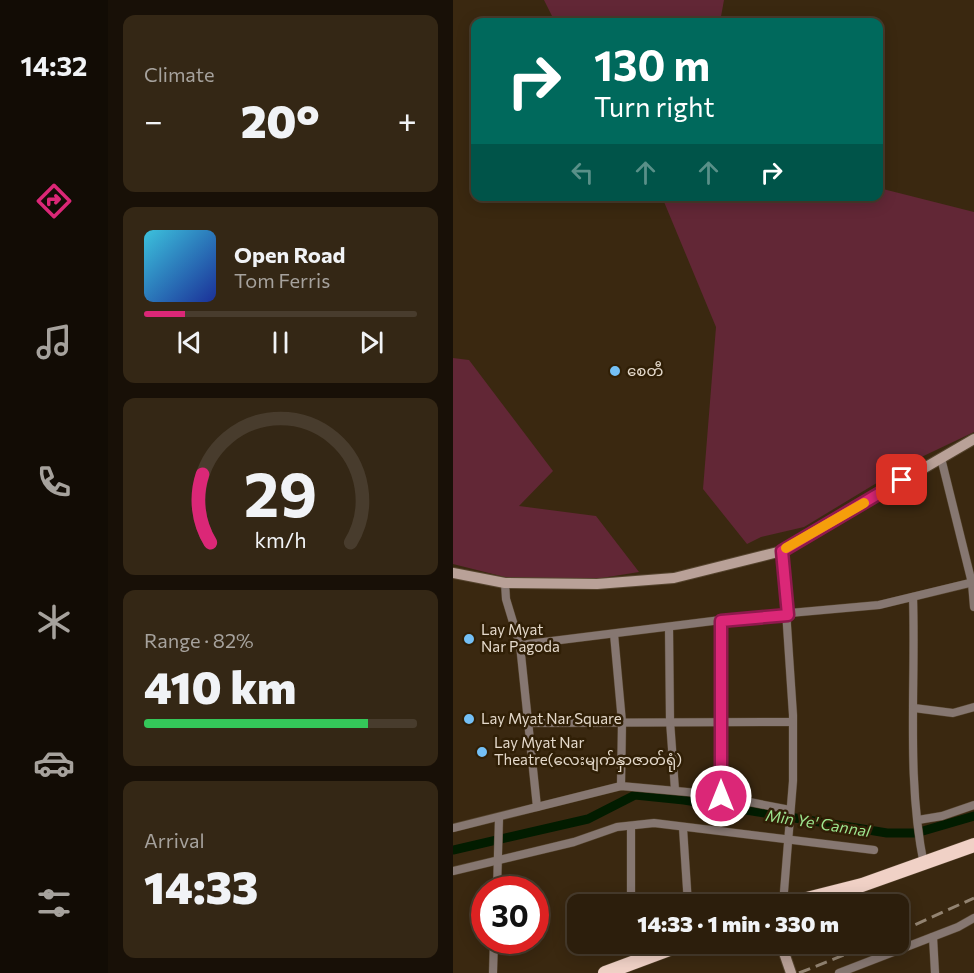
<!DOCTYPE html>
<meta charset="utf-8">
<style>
body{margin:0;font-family:Commissioner,"Noto Sans Myanmar",sans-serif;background:#342715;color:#f1f3f6;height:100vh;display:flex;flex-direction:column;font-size:22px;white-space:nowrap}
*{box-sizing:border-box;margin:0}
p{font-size:20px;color:#a6a29d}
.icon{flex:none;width:33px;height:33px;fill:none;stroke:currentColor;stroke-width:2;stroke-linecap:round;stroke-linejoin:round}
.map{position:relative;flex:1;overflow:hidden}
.details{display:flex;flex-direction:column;gap:15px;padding:15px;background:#181007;width:345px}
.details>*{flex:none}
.top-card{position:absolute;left:18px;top:18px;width:412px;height:183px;border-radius:12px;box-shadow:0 3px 15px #0003,0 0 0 2px #483c2d;background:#00695c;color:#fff;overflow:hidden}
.speed{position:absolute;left:18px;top:876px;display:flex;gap:12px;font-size:30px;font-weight:700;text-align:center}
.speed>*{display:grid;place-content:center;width:78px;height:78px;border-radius:50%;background:#2c1e0c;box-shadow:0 3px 15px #0003,0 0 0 2px #483c2d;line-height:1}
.speed .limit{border:9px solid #d22;background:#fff;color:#111}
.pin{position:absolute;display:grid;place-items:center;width:51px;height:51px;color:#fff;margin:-26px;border-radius:12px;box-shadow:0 3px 9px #0006}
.me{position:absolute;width:66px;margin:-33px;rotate:0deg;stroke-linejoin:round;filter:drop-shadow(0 0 4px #0008)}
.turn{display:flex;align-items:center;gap:21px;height:126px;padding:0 24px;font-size:27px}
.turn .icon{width:78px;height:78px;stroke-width:2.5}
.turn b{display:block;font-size:42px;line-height:51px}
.lanes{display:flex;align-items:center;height:57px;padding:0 24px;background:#0003;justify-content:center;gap:30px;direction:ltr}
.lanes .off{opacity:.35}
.big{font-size:45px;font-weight:800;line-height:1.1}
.details .widget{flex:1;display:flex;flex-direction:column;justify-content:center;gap:9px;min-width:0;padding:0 21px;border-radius:12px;background:#342715}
.details .dial{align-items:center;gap:0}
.dial svg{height:156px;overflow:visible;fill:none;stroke:#483c2d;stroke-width:7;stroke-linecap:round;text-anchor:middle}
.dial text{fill:#f1f3f6;stroke:none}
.song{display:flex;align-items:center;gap:18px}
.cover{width:72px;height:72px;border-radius:9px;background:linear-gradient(135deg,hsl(190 70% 55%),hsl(230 70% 35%))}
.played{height:6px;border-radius:3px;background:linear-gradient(90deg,#db2777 15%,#483c2d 15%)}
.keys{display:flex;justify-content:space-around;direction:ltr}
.heat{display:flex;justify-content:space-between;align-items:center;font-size:33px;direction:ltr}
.charge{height:9px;border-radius:4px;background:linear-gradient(90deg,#34c759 82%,#483c2d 0)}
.trip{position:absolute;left:114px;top:894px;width:342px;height:60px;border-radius:12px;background:#2c1e0c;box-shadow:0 3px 15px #0003,0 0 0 2px #483c2d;font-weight:800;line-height:60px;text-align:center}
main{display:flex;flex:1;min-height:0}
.menu{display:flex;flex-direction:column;width:108px;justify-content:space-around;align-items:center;background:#120c05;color:#a6a29d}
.menu .icon{width:42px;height:42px}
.menu .active{color:#db2777}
.menu b{font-size:27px;color:#f1f3f6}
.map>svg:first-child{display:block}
</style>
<main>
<nav class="menu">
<b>14:32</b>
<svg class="icon active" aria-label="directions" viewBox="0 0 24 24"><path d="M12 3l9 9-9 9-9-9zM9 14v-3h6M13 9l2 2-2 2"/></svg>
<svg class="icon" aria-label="music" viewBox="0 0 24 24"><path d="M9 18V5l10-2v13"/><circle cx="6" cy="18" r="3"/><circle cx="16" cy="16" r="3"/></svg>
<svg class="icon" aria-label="phone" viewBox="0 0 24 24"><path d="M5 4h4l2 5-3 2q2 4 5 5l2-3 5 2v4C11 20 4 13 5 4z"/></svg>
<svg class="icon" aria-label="climate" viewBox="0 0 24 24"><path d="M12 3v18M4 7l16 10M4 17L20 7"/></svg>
<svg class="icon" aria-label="car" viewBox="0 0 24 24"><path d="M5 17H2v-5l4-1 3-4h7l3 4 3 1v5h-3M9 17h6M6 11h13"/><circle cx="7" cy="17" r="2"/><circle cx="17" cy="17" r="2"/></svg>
<svg class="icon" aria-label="filters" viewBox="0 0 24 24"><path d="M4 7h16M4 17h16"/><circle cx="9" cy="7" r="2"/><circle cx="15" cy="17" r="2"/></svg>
</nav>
<section class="details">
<div class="widget"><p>Climate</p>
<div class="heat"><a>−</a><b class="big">20°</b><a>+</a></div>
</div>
<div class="widget">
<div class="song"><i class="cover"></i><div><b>Open Road</b><p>Tom Ferris</p></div></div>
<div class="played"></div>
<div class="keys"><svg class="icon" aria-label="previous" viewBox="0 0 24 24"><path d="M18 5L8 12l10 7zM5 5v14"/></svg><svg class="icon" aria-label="pause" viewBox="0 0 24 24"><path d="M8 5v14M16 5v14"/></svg><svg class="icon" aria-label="next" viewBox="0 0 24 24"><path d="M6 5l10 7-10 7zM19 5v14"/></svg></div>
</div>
<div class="widget dial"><svg viewBox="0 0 100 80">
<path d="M14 69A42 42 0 1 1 86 69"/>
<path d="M14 69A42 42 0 0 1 10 34" stroke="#db2777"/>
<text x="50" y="56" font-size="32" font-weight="700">29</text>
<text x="50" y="72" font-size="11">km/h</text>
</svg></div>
<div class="widget"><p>Range · 82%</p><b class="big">410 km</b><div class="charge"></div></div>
<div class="widget"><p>Arrival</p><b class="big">14:33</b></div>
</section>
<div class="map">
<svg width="521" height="973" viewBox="0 0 521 973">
<rect width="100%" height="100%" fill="#3a2810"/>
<!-- green -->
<g fill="#622736">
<path d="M 91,0 L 271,0 L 267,22 L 102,22 Z"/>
<path d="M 426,188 L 521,212 L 521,432 L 460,461 L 351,527 L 308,537 L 294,544 L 250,489 L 263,327 L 209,197 L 426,196 Z"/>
<path d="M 0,358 L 16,360 L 100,471 L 66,506 L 143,516 L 186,572 L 92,587 L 0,564 Z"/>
</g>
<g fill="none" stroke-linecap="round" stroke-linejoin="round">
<!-- canal -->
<path stroke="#021c00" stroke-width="9" d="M 0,850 L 135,819 L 182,795 L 231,800 L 434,833 L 463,833 L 521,816"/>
<defs>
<g id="minor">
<path d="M 488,458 L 519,583 L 521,607"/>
<path d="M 329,551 L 340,715 L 340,781 L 330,904"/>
<path d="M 460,597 C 463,685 453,778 471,865"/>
<path d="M 268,621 L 268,796"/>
<path d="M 216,627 L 217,721 L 222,790"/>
<path d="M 161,634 L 169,722 L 168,786"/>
<path d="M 67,645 L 292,617 L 426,605 L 521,582"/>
<path d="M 461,708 L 500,713 L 521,707"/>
<path d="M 75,723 L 339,722"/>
<path d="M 84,807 L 168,786 L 256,794 L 337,810"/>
<path d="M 465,820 L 489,816 L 521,805"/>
<path d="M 0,828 L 84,807 L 67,645 L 53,599 L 52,583"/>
<path d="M 230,828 L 235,904"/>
<path d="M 0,871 L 121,842 L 164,827 L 201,823 L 421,850"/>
<path d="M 44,890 L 46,818"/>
<path d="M 178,904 L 178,826"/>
<path d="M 480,937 L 482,973"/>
<path d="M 182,944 L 185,960"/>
<path d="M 40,973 L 41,940"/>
<path d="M 386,973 L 505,927 L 521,918"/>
</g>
<g id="secondary">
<path d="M 0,573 L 52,583 L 144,584 L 221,578 L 329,551 L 521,439"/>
<path d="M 328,944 L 338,973"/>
</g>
<g id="trunk">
<path d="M 334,904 L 409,885 L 521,845"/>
<path d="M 152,973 L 230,944"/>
</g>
</defs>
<!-- minor casing -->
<use href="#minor" stroke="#55442e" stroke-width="9"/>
<!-- secondary casing -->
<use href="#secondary" stroke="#55442e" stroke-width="12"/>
<!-- trunk casing -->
<use href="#trunk" stroke="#55442e" stroke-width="15"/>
<!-- minor -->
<use href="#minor" stroke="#867771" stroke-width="8"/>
<!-- secondary -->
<use href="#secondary" stroke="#b9a198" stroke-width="10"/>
<!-- trunk -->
<use href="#trunk" stroke="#f0d1c6" stroke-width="14"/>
<!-- rail -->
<g stroke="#938472" stroke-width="3" stroke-dasharray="12 6" stroke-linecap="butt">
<path d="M 446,932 L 521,898"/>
<path d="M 412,952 L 433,944"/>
<path d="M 346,973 L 418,944"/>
</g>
</g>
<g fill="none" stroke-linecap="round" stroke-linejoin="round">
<defs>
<path id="route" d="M 268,796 L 268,621 L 335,615 L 329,551 L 449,480"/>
</defs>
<!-- route casing -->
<use href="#route" stroke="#8e194d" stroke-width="15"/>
<!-- route -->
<use href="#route" stroke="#db2777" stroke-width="10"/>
<!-- slow -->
<path stroke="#f59e0b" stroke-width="10" d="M 333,548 L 411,503"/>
</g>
<!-- markers -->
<g fill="#74c0f6" stroke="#301f06" stroke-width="2">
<circle cx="162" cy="371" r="6"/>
<circle cx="16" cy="639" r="6"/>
<circle cx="16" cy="719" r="6"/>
<circle cx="29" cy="752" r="6"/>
</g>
<g text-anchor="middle" stroke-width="5" stroke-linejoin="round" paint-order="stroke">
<!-- poi labels -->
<g font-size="15" fill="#e4d9cb" stroke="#301f06" text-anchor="start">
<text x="174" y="376">စေတီ</text>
<text x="28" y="635">Lay Myat<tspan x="28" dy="17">Nar Pagoda</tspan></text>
<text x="28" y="724">Lay Myat Nar Square</text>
<text x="41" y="748">Lay Myat Nar<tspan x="41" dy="17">Theatre(လေးမျက်နှာဇာတ်ရုံ)</tspan></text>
</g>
<!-- water labels -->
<g font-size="16" font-style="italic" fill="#9ce58e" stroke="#301f06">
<text transform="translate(365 823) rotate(9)" y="6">Min Ye' Cannal</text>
</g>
</g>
</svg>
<div class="speed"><div class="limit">30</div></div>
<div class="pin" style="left:449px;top:480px;background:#d93025"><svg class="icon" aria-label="arrive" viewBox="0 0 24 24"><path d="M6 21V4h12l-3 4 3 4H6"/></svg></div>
<svg class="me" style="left:268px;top:796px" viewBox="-20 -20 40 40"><circle r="17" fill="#db2777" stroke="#fff" stroke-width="3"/><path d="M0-11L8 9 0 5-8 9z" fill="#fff"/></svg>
<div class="trip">14:33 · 1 min · 330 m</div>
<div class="top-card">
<div class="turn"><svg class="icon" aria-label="right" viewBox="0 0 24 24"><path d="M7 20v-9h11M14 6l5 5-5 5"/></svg><div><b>130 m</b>Turn right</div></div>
<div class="lanes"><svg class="icon off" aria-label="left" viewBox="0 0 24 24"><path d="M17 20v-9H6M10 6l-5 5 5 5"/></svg><svg class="icon off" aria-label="ahead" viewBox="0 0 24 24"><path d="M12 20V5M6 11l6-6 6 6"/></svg><svg class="icon off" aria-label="ahead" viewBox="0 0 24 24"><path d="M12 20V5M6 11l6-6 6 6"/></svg><svg class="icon" aria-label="right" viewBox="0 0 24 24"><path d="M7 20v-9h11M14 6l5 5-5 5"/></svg></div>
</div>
</div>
</main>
